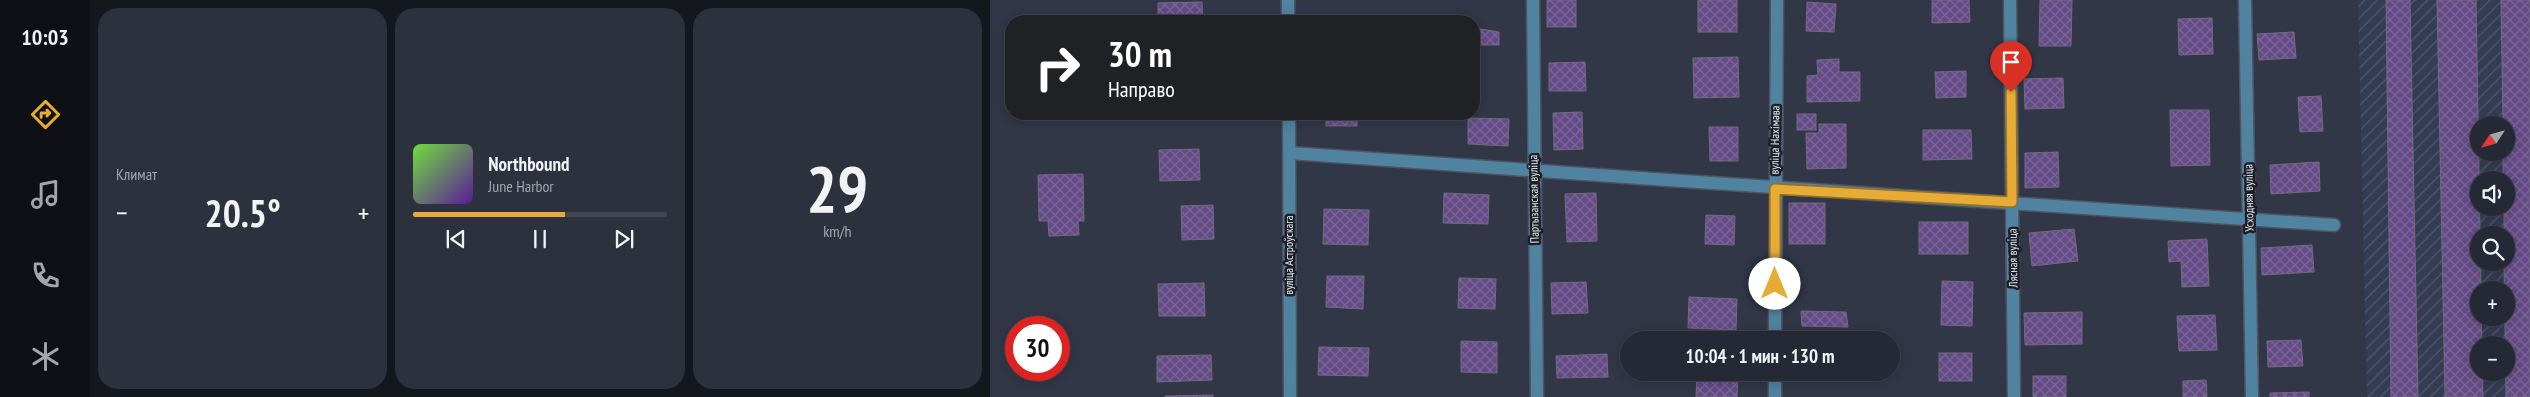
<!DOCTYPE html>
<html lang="ru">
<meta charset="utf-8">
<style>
body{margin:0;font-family:"PT Sans Narrow",sans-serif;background:#2d313d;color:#f1f3f6;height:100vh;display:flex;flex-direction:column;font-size:19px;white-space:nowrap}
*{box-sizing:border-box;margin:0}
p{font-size:16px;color:#a3a6ad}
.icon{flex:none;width:28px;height:28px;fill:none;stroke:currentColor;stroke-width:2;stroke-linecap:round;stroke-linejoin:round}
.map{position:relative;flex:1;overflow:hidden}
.side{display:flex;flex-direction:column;gap:8px;padding:8px;background:#14171d;width:900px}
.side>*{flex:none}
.top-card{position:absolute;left:15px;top:15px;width:475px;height:105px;border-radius:20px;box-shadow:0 2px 12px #0003,0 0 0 1px #424550;background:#202124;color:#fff;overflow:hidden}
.needle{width:32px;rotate:234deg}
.buttons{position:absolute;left:1480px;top:116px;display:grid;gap:10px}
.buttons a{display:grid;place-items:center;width:45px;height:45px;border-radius:50%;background:#252935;box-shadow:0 2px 12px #0003,0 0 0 1px #424550;font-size:25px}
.speed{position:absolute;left:15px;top:316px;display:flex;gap:10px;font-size:25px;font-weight:700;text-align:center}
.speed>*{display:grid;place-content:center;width:65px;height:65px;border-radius:50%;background:#252935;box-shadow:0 2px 12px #0003,0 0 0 1px #424550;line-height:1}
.speed .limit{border:8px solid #d22;background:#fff;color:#111}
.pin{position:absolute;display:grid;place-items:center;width:42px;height:42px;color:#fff;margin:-51px -21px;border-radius:50% 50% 50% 0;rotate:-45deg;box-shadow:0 0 5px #0007}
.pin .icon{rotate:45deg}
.me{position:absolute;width:55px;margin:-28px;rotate:0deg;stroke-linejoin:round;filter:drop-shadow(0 0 4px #0008)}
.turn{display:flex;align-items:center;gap:18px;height:105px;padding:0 20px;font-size:22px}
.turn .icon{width:65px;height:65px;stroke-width:2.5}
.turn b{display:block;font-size:35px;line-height:42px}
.big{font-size:38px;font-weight:700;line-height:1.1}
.side .widget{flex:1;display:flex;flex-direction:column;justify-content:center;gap:8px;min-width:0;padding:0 18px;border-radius:20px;background:#2d313d}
.side .dial{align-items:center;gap:0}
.dial b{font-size:65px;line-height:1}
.song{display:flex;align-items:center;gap:15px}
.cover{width:60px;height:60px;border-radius:8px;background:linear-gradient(135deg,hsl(100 70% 55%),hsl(270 70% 35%))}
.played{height:5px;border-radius:2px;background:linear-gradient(90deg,#e6ac36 60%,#424550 60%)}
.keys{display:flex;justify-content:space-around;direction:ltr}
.heat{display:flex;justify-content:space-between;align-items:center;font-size:28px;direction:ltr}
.side .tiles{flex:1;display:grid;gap:8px;grid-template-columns:repeat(3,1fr)}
.trip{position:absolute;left:630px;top:331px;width:280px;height:50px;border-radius:25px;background:#252935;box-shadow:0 2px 12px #0003,0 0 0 1px #424550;font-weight:700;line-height:50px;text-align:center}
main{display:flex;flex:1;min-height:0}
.tabs{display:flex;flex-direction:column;width:90px;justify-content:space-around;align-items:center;background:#0f1015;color:#a3a6ad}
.tabs .icon{width:35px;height:35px}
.tabs .on{color:#e6ac36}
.tabs b{font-size:22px;color:#f1f3f6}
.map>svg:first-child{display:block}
</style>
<main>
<nav class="tabs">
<b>10:03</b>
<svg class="icon on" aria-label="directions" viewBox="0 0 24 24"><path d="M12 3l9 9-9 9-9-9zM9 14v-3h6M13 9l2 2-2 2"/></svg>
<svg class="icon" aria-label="music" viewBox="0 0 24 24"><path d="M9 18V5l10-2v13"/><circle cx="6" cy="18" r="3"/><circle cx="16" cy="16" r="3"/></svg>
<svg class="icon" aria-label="phone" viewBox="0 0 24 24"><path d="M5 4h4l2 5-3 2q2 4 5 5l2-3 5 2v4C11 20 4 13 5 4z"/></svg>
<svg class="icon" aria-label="climate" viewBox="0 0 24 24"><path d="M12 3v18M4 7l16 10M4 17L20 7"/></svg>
</nav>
<section class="side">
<div class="tiles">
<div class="widget"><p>Климат</p>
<div class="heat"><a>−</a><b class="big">20.5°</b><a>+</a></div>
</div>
<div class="widget">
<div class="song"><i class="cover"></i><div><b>Northbound</b><p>June Harbor</p></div></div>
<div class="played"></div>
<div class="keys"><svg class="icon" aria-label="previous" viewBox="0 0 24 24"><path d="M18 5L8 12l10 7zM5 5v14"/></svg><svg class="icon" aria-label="pause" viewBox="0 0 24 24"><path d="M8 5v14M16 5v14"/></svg><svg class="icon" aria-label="next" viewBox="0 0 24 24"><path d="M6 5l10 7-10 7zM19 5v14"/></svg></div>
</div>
<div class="widget dial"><b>29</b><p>km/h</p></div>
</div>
</section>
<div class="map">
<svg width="1540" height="397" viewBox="0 0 1540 397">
<defs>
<pattern id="industrial-furrows" width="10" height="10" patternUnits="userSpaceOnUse" patternTransform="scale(1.25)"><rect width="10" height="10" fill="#343c53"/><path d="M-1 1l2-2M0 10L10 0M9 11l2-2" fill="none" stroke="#51586c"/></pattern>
<pattern id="building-cross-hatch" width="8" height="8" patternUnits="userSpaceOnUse" patternTransform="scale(1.25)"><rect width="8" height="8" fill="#644b86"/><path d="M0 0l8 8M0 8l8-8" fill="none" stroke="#7a6598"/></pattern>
</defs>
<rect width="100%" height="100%" fill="#313747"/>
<!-- industrial -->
<path fill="url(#industrial-furrows)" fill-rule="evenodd" d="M 1368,0 L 1540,0 L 1540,397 L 1377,397 ZM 1489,125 L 1516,125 L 1516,152 L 1489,152 ZM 1489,180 L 1516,180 L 1516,208 L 1489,208 ZM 1489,235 L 1516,235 L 1516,262 L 1489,262 ZM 1489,290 L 1516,290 L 1516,318 L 1489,318 ZM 1489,345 L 1516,345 L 1516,372 L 1489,372 Z"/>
<!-- building -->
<g fill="url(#building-cross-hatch)" stroke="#726b7e">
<rect x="557" y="0" width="29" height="27"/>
<rect x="708" y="0" width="39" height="32"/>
<path d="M 942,0 L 979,0 L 980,22 L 942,23 Z"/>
<path d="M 1050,0 L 1082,0 L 1081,46 L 1049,46 Z"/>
<path d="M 1396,0 L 1420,0 L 1428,397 L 1401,397 Z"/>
<path d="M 1447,0 L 1486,0 L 1491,290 L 1489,290 L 1489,318 L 1491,318 L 1492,345 L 1489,345 L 1489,372 L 1492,372 L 1493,397 L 1455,397 Z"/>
<path d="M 1511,0 L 1540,0 L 1540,397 L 1516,397 L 1514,262 L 1516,262 L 1516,235 L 1514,235 L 1514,208 L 1516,208 L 1516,180 L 1513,180 L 1513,152 L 1516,152 L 1516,125 L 1513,125 Z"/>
<path d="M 212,2 L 213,21 L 168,21 L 168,3 Z"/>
<path d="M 817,2 L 846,4 L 844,32 L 816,31 Z"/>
<path d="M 1222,18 L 1223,54 L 1189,55 L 1188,19 Z"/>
<path d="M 484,28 L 509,32 L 509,45 L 484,45 Z"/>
<path d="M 1304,32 L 1306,58 L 1269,60 L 1267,34 Z"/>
<path d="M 748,57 L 749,97 L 704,98 L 703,58 Z"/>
<path d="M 849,59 L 849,72 L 870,72 L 870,101 L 817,102 L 817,76 L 828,75 L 827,60 Z"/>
<path d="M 595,62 L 596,91 L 559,91 L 559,63 Z"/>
<path d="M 976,71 L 976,97 L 946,98 L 945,72 Z"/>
<path d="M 1073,78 L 1074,108 L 1035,109 L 1034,79 Z"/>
<path d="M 1331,96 L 1333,131 L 1310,132 L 1308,97 Z"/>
<path d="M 1180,110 L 1219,110 L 1220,165 L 1181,166 Z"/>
<path d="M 592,112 L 593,149 L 564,150 L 563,113 Z"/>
<rect x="336" y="114" width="31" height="12"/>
<rect x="807" y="114" width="19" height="16"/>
<path d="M 478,118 L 519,119 L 518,146 L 478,144 Z"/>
<path d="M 829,124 L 856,124 L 856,168 L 817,169 L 816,133 L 829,133 Z"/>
<path d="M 719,127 L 748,127 L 748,161 L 720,161 Z"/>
<path d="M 933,130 L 981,130 L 982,159 L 933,160 Z"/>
<path d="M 209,149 L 210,180 L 170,181 L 169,150 Z"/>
<path d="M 1068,152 L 1069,187 L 1035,188 L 1035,153 Z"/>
<path d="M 1329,162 L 1330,191 L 1281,194 L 1280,165 Z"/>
<path d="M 93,174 L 94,221 L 88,221 L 89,235 L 59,236 L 58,221 L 49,221 L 48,175 Z"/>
<path d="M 454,193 L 499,195 L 498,224 L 453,223 Z"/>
<path d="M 606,193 L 607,241 L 577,242 L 575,194 Z"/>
<rect x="799" y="203" width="36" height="41"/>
<path d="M 223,205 L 224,239 L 192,240 L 191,206 Z"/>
<path d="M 334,209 L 379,210 L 378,245 L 333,244 Z"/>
<path d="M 716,215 L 745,216 L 744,245 L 715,244 Z"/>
<rect x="929" y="222" width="49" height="32"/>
<path d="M 1084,229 L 1088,261 L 1042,266 L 1039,233 Z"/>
<path d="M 1217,239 L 1219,286 L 1192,287 L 1191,261 L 1179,262 L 1178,241 Z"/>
<path d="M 1322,245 L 1324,272 L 1272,275 L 1271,248 Z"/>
<path d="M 337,276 L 374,276 L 373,309 L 336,307 Z"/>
<path d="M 469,278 L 506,279 L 505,309 L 468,308 Z"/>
<path d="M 952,281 L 983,282 L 982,326 L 951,325 Z"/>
<path d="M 596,282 L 598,313 L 562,314 L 561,283 Z"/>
<path d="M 214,283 L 215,316 L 169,316 L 168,284 Z"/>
<path d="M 699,297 L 747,299 L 746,330 L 698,328 Z"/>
<path d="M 811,311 L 856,312 L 858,327 L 812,326 Z"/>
<path d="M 1092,312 L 1092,344 L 1035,345 L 1034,313 Z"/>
<path d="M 1225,315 L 1227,350 L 1189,351 L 1187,316 Z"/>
<rect x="803" y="338" width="41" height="2"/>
<path d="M 1311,340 L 1313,366 L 1278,367 L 1277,341 Z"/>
<path d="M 471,341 L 507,342 L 507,373 L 471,372 Z"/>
<path d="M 329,347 L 379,348 L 378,376 L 328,375 Z"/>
<rect x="949" y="353" width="33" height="28"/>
<path d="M 617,354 L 618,377 L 567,378 L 566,356 Z"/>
<path d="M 221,355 L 222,380 L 167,382 L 167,356 Z"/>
<rect x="1043" y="376" width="33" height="21"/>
<path d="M 707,377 L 748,378 L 747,397 L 706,397 Z"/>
<path d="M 1216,380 L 1217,397 L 1193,397 L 1193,381 Z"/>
<path d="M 1319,392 L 1319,397 L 1280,397 L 1280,393 Z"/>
<path d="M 223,395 L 223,397 L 175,397 L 175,396 Z"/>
</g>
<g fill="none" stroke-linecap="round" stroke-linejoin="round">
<defs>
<g id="minor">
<path d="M 298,0 L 298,21"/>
<path d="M 543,0 L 547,397"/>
<path d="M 1020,0 L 1024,397"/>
<path d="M 1255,0 L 1262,397"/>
<path d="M 299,114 L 300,397"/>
<path d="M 300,153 C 648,178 995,203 1344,225"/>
<path d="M 785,340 L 787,0"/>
<path d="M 785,372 L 785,397"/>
</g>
</defs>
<!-- minor casing -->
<use href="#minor" stroke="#4e5463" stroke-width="15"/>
<!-- minor -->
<use href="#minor" stroke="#4f839f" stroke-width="12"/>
</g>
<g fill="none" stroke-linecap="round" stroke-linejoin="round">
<defs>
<path id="route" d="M 785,284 L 785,189 L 1022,202 L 1021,92"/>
</defs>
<!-- route casing -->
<use href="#route" stroke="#967023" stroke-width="12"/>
<!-- route -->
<use href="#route" stroke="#e6ac36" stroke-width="9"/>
</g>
<g text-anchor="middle" stroke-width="5" stroke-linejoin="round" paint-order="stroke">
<!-- street labels -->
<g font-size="12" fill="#e5eaf4" stroke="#1c1f26">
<text transform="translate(785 140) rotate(-89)" y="4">вуліца Нахімава</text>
<text transform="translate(1259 198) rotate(-91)" y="4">Усходняя вуліца</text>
<text transform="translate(544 199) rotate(-91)" y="4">Партызанская вуліца</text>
<text transform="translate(299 255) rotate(-90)" y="4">вуліца Астроўскага</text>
<text transform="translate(1023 258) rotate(-91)" y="4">Лясная вуліца</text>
</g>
</g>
</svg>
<div class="buttons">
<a><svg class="needle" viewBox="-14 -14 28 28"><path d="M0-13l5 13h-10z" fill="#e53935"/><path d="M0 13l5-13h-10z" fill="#a3a6ad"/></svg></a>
<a><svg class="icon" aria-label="sound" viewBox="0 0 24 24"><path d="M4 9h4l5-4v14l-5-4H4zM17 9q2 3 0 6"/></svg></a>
<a><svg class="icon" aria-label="search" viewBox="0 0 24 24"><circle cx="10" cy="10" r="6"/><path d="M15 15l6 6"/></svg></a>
<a>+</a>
<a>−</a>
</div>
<div class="speed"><div class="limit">30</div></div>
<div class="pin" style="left:1021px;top:92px;background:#d93025"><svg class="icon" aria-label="arrive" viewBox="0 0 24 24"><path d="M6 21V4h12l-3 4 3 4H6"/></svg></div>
<svg class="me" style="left:785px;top:284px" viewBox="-20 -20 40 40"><circle r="19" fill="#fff"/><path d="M0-13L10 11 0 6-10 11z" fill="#e6ac36"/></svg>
<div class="trip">10:04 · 1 мин · 130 m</div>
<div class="top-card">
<div class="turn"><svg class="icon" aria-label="right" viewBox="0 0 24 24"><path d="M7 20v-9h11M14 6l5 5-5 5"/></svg><div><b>30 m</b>Направо</div></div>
</div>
</div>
</main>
